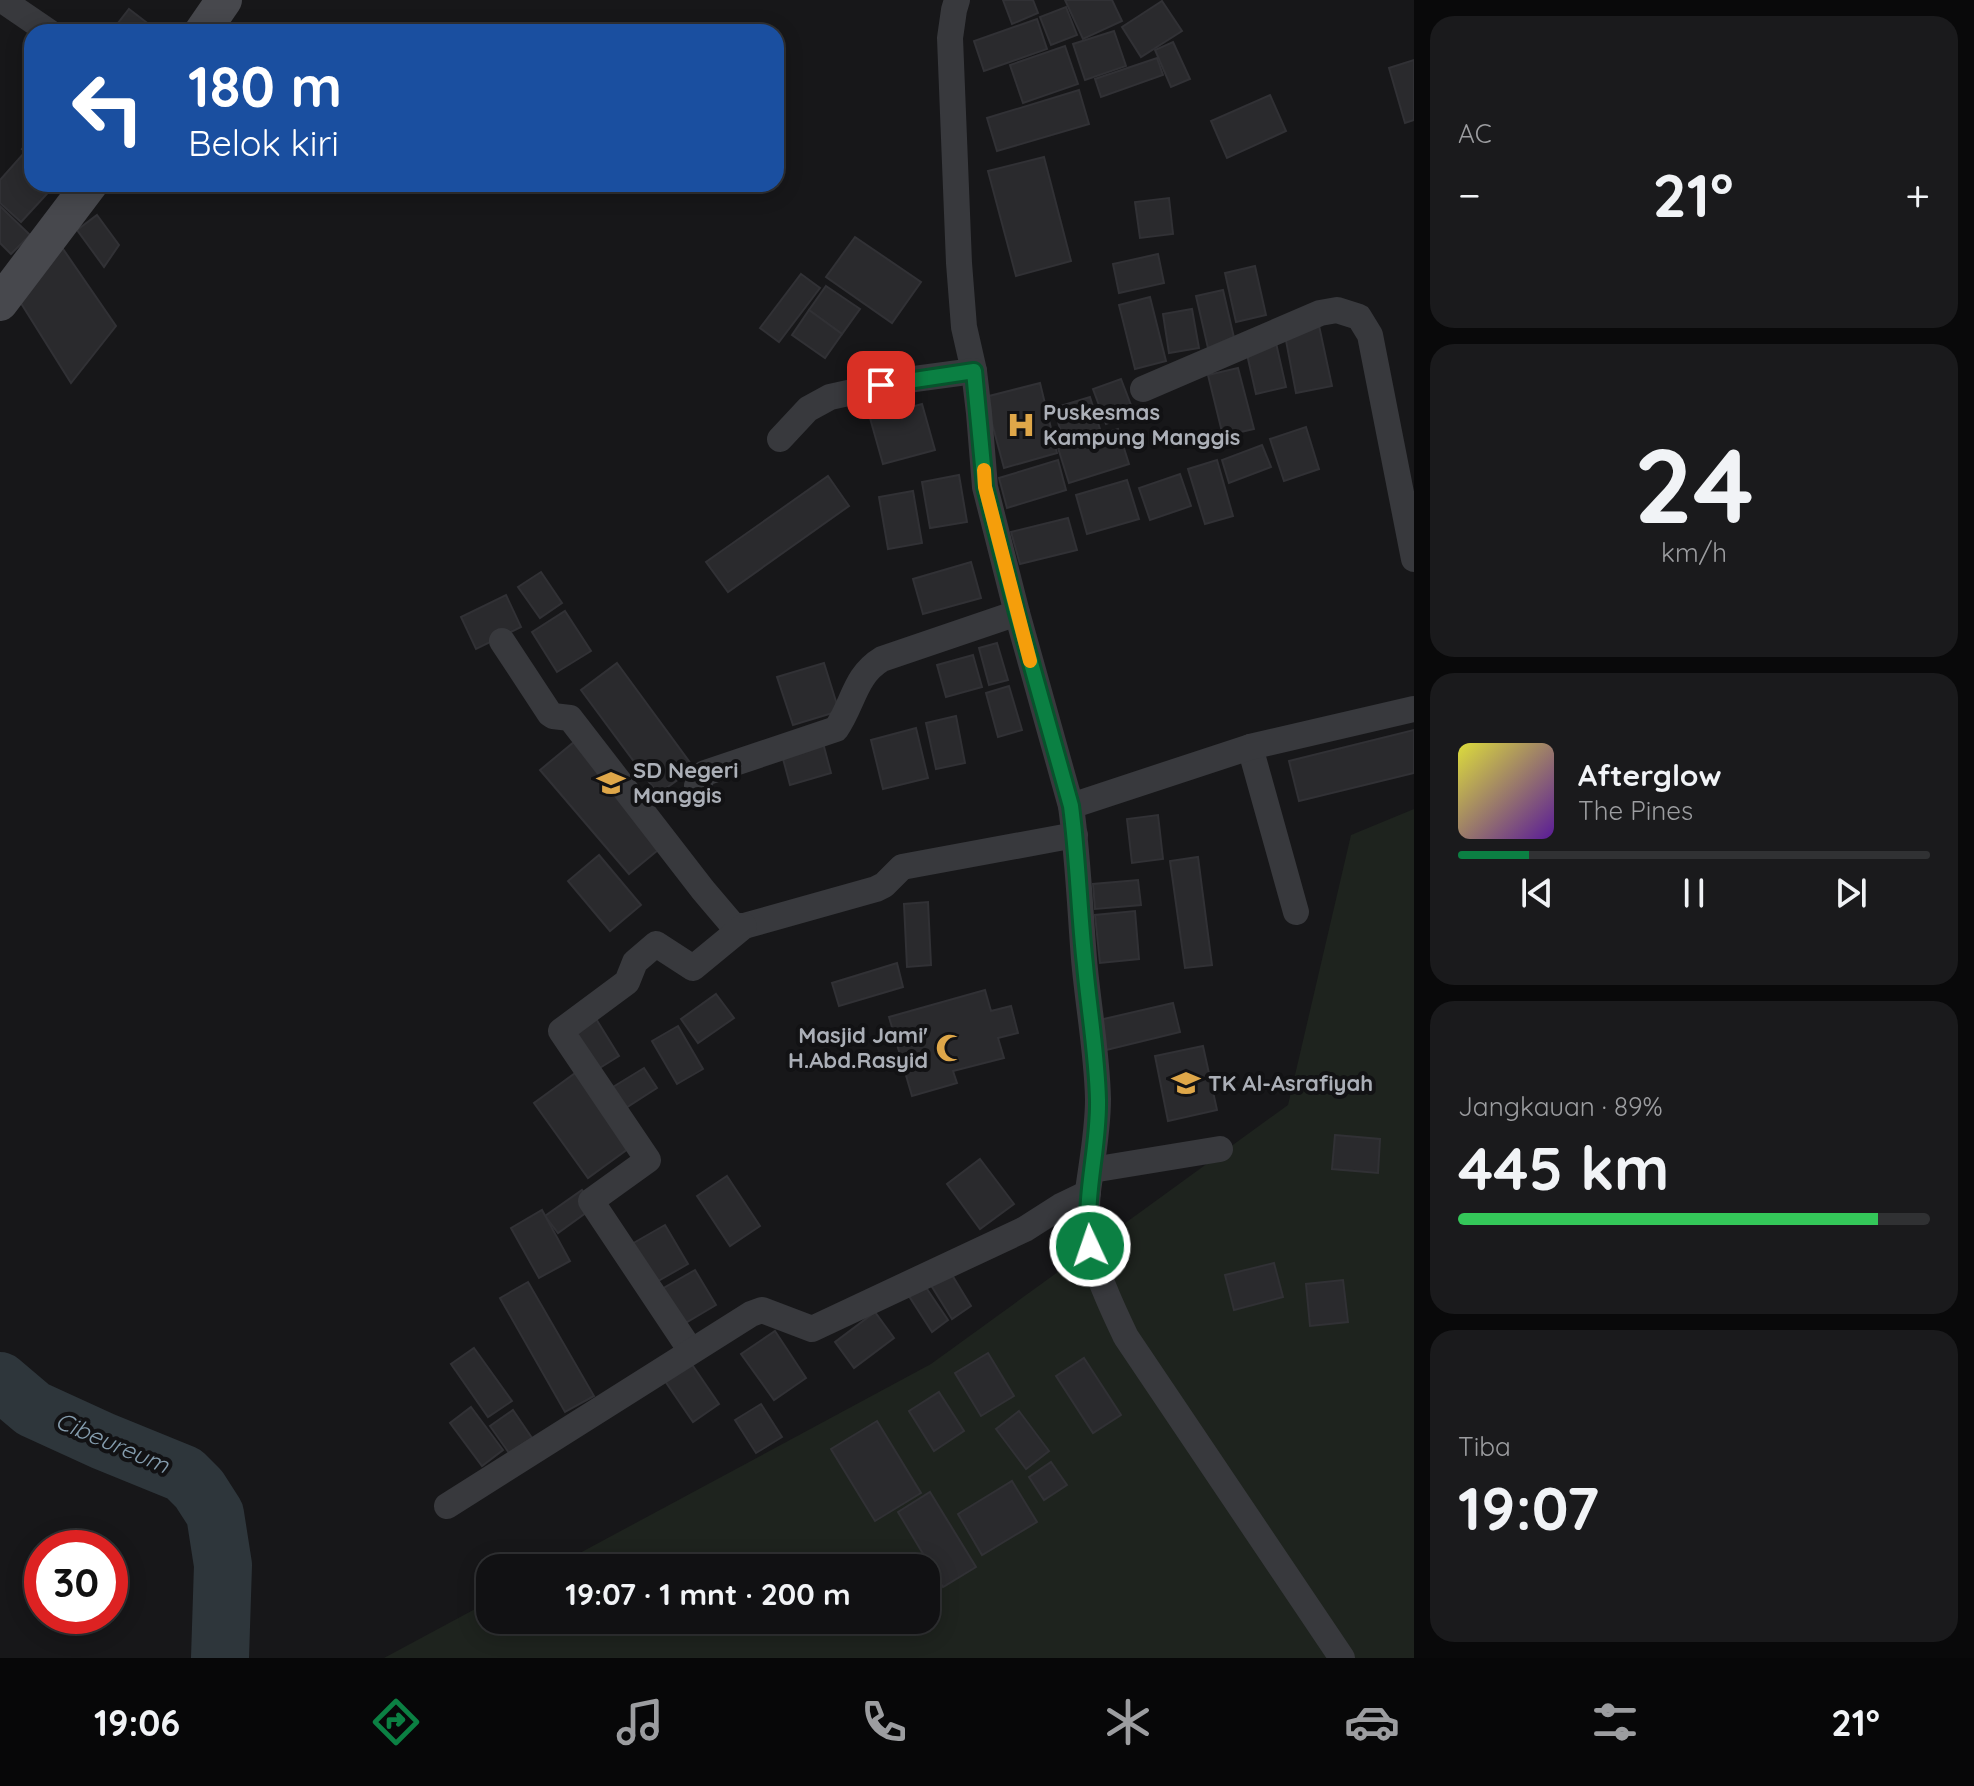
<!DOCTYPE html>
<html lang="id">
<meta charset="utf-8">
<style>
body{margin:0;font-family:Quicksand,sans-serif;background:#1a1a1c;color:#f1f3f6;height:100vh;display:flex;flex-direction:column;font-size:30px;white-space:nowrap}
*{box-sizing:border-box;margin:0}
p{font-size:26px;color:#9c9da0}
.icon{flex:none;width:44px;height:44px;fill:none;stroke:currentColor;stroke-width:2;stroke-linecap:round;stroke-linejoin:round}
.map{position:relative;flex:1;overflow:hidden}
.panel{display:flex;flex-direction:column;gap:16px;padding:16px;background:#09090a;width:560px}
.panel>*{flex:none}
.hud{position:absolute;left:24px;top:24px;width:760px;height:168px;border-radius:24px;box-shadow:0 4px 20px #0003,0 0 0 2px #303133;background:#1a4fa0;color:#fff;overflow:hidden}
.speed{position:absolute;left:24px;top:1530px;display:flex;gap:16px;font-size:40px;font-weight:700;text-align:center}
.speed>*{display:grid;place-content:center;width:104px;height:104px;border-radius:50%;background:#111113;box-shadow:0 4px 20px #0003,0 0 0 2px #303133;line-height:1}
.speed .limit{border:12px solid #d22;background:#fff;color:#111}
.pin{position:absolute;display:grid;place-items:center;width:68px;height:68px;color:#fff;margin:-34px;border-radius:16px;box-shadow:0 4px 12px #0006}
.me{position:absolute;width:88px;margin:-44px;rotate:357deg;stroke-linejoin:round;filter:drop-shadow(0 0 6px #0008)}
.turn{display:flex;align-items:center;gap:28px;height:168px;padding:0 32px;font-size:36px}
.turn .icon{width:104px;height:104px;stroke-width:2.5}
.turn b{display:block;font-size:56px;line-height:68px}
.big{font-size:60px;font-weight:700;line-height:1.1}
.panel .widget{flex:1;display:flex;flex-direction:column;justify-content:center;gap:12px;min-width:0;padding:0 28px;border-radius:24px;background:#1a1a1c}
.panel .dial{align-items:center;gap:0}
.dial b{font-size:104px;line-height:1}
.song{display:flex;align-items:center;gap:24px}
.cover{width:96px;height:96px;border-radius:12px;background:linear-gradient(135deg,hsl(60 70% 55%),hsl(270 70% 35%))}
.played{height:8px;border-radius:4px;background:linear-gradient(90deg,#0b8043 15%,#303133 15%)}
.keys{display:flex;justify-content:space-around;direction:ltr}
.heat{display:flex;justify-content:space-between;align-items:center;font-size:44px;direction:ltr}
.charge{height:12px;border-radius:6px;background:linear-gradient(90deg,#34c759 89%,#303133 0)}
.trip{position:absolute;left:476px;top:1554px;width:464px;height:80px;border-radius:24px;background:#111113;box-shadow:0 4px 20px #0003,0 0 0 2px #303133;font-weight:700;line-height:80px;text-align:center}
.tab-bar{display:flex;height:128px;justify-content:space-around;align-items:center;background:#070708;color:#9c9da0}
.tab-bar .icon{width:56px;height:56px}
.tab-bar .selected{color:#0b8043}
.tab-bar b{font-size:36px;color:#f1f3f6}
main{display:flex;flex:1;min-height:0}
.map>svg:first-child{display:block}
</style>
<main>
<div class="map">
<svg width="1414" height="1658" viewBox="0 0 1414 1658">
<rect width="100%" height="100%" fill="#171719"/>
<!-- green -->
<path fill="#1e231e" d="M 1414,809 L 1414,1658 L 384,1658 L 490,1601 L 490,1620 L 926,1620 L 926,1568 L 552,1568 L 931,1364 L 1288,1105 L 1351,835 Z"/>
<g fill="none" stroke-linecap="round" stroke-linejoin="round">
<!-- river -->
<path stroke="#2e363b" stroke-width="58" d="M 0,1381 L 33,1409 L 103,1441 L 184,1474 L 199,1489 L 215,1514 L 223,1565 L 220,1658"/>
</g>
<!-- building -->
<g fill="#2a2a2d" stroke="#313135" stroke-width="2">
<path d="M 1003,0 L 1033,0 L 1038,13 L 1012,24 Z"/>
<path d="M 1065,0 L 1112,0 L 1122,21 L 1083,39 Z"/>
<path d="M 1162,1 L 1182,31 L 1141,57 L 1122,27 Z"/>
<path d="M 1066,7 L 1077,35 L 1051,45 L 1040,17 Z"/>
<path d="M 129,9 L 159,32 L 111,32 Z"/>
<path d="M 1037,19 L 1047,49 L 984,71 L 974,41 Z"/>
<path d="M 1114,31 L 1126,66 L 1085,80 L 1073,44 Z"/>
<path d="M 1173,42 L 1190,79 L 1171,87 L 1155,50 Z"/>
<path d="M 1065,46 L 1078,84 L 1023,103 L 1010,65 Z"/>
<path d="M 1157,58 L 1163,75 L 1101,97 L 1095,79 Z"/>
<path d="M 1414,60 L 1414,120 L 1405,123 L 1389,68 Z"/>
<path d="M 1079,90 L 1089,124 L 997,151 L 987,118 Z"/>
<path d="M 1270,95 L 1286,131 L 1227,158 L 1211,121 Z"/>
<path d="M 32,137 L 32,157 L 22,149 Z"/>
<path d="M 25,152 L 32,158 L 32,184 L 56,184 L 21,222 L 0,203 L 0,180 Z"/>
<path d="M 1044,157 L 1071,261 L 1016,276 L 988,171 Z"/>
<path d="M 1169,198 L 1173,234 L 1140,238 L 1135,202 Z"/>
<path d="M 0,206 L 30,235 L 11,254 L 0,243 Z"/>
<path d="M 97,215 L 119,245 L 104,267 L 77,230 Z"/>
<path d="M 855,237 L 921,282 L 892,323 L 826,277 Z"/>
<path d="M 61,246 L 116,326 L 71,383 L 19,300 Z"/>
<path d="M 1158,254 L 1164,283 L 1119,293 L 1113,264 Z"/>
<path d="M 1255,266 L 1266,315 L 1236,322 L 1225,273 Z"/>
<path d="M 801,274 L 820,288 L 779,342 L 760,328 Z"/>
<path d="M 826,286 L 860,309 L 842,334 L 809,310 Z"/>
<path d="M 1223,290 L 1235,342 L 1208,348 L 1196,296 Z"/>
<path d="M 1150,297 L 1166,361 L 1135,369 L 1119,305 Z"/>
<path d="M 1192,309 L 1199,348 L 1169,353 L 1163,314 Z"/>
<path d="M 809,310 L 842,334 L 825,358 L 792,335 Z"/>
<path d="M 1318,321 L 1332,386 L 1296,393 L 1284,330 Z"/>
<path d="M 1276,343 L 1286,387 L 1256,394 L 1246,350 Z"/>
<path d="M 1238,368 L 1254,429 L 1223,436 L 1208,375 Z"/>
<path d="M 1121,379 L 1134,413 L 1106,424 L 1093,389 Z"/>
<path d="M 1040,383 L 1057,453 L 1004,468 L 985,397 Z"/>
<path d="M 1090,397 L 1100,429 L 1063,439 L 1054,408 Z"/>
<path d="M 922,404 L 935,450 L 883,464 L 870,418 Z"/>
<path d="M 1306,427 L 1319,469 L 1284,481 L 1270,439 Z"/>
<path d="M 1118,429 L 1129,464 L 1069,483 L 1058,448 Z"/>
<path d="M 1262,445 L 1271,467 L 1229,483 L 1222,460 Z"/>
<path d="M 1058,460 L 1066,490 L 1007,508 L 999,478 Z"/>
<path d="M 1217,460 L 1233,516 L 1205,524 L 1188,469 Z"/>
<path d="M 1180,474 L 1191,506 L 1150,520 L 1139,488 Z"/>
<path d="M 959,475 L 967,522 L 930,528 L 922,482 Z"/>
<path d="M 828,476 L 849,506 L 728,592 L 706,562 Z"/>
<path d="M 1127,480 L 1139,519 L 1087,534 L 1076,495 Z"/>
<path d="M 913,491 L 922,543 L 888,549 L 879,497 Z"/>
<path d="M 1068,518 L 1077,550 L 1020,564 L 1011,532 Z"/>
<path d="M 971,562 L 981,598 L 923,614 L 913,579 Z"/>
<path d="M 541,572 L 562,603 L 540,618 L 518,587 Z"/>
<path d="M 506,595 L 521,627 L 476,649 L 461,617 Z"/>
<path d="M 565,611 L 591,651 L 557,672 L 532,632 Z"/>
<path d="M 997,643 L 1008,680 L 989,685 L 979,648 Z"/>
<path d="M 973,655 L 982,687 L 946,697 L 937,665 Z"/>
<path d="M 617,663 L 694,768 L 658,794 L 581,690 Z"/>
<path d="M 824,663 L 839,711 L 793,725 L 777,677 Z"/>
<path d="M 1009,686 L 1022,730 L 998,737 L 986,693 Z"/>
<path d="M 956,716 L 965,763 L 936,769 L 926,723 Z"/>
<path d="M 916,728 L 928,778 L 883,789 L 871,740 Z"/>
<path d="M 1414,730 L 1414,773 L 1299,801 L 1289,761 Z"/>
<path d="M 574,742 L 663,846 L 629,874 L 540,770 Z"/>
<path d="M 823,743 L 831,773 L 790,785 L 782,755 Z"/>
<path d="M 1158,815 L 1163,859 L 1132,863 L 1127,819 Z"/>
<path d="M 599,855 L 641,905 L 610,931 L 568,881 Z"/>
<path d="M 1198,857 L 1212,965 L 1185,968 L 1170,861 Z"/>
<path d="M 1138,880 L 1141,905 L 1095,909 L 1093,884 Z"/>
<path d="M 928,902 L 931,965 L 907,967 L 904,904 Z"/>
<path d="M 1135,911 L 1139,959 L 1100,963 L 1095,915 Z"/>
<path d="M 897,963 L 903,987 L 839,1006 L 832,983 Z"/>
<path d="M 985,990 L 991,1011 L 1011,1006 L 1018,1033 L 998,1038 L 1004,1058 L 953,1071 L 957,1083 L 912,1096 L 889,1017 Z"/>
<path d="M 716,994 L 734,1018 L 698,1043 L 681,1019 Z"/>
<path d="M 1173,1003 L 1180,1032 L 1102,1051 L 1095,1021 Z"/>
<path d="M 593,1014 L 619,1056 L 595,1071 L 569,1030 Z"/>
<path d="M 678,1026 L 703,1069 L 677,1084 L 652,1041 Z"/>
<path d="M 1203,1046 L 1217,1110 L 1168,1121 L 1155,1056 Z"/>
<path d="M 644,1068 L 657,1088 L 621,1111 L 608,1090 Z"/>
<path d="M 578,1071 L 632,1146 L 588,1178 L 534,1103 Z"/>
<path d="M 1335,1135 L 1380,1139 L 1378,1173 L 1332,1169 Z"/>
<path d="M 980,1159 L 1014,1204 L 980,1229 L 947,1184 Z"/>
<path d="M 727,1176 L 760,1226 L 730,1246 L 697,1196 Z"/>
<path d="M 582,1190 L 594,1207 L 558,1233 L 545,1216 Z"/>
<path d="M 542,1210 L 570,1261 L 539,1278 L 511,1228 Z"/>
<path d="M 665,1225 L 688,1264 L 653,1284 L 630,1245 Z"/>
<path d="M 1274,1263 L 1283,1297 L 1234,1310 L 1225,1275 Z"/>
<path d="M 695,1270 L 716,1305 L 682,1325 L 662,1289 Z"/>
<path d="M 949,1270 L 971,1306 L 952,1319 L 929,1282 Z"/>
<path d="M 1343,1280 L 1348,1322 L 1310,1326 L 1306,1284 Z"/>
<path d="M 528,1282 L 594,1396 L 565,1412 L 500,1298 Z"/>
<path d="M 923,1283 L 948,1320 L 932,1332 L 907,1293 Z"/>
<path d="M 875,1312 L 894,1338 L 854,1368 L 835,1342 Z"/>
<path d="M 775,1331 L 806,1378 L 774,1400 L 741,1354 Z"/>
<path d="M 474,1348 L 512,1401 L 488,1417 L 451,1364 Z"/>
<path d="M 988,1353 L 1014,1396 L 981,1416 L 955,1373 Z"/>
<path d="M 1084,1358 L 1121,1415 L 1093,1433 L 1056,1376 Z"/>
<path d="M 691,1363 L 719,1404 L 693,1422 L 665,1381 Z"/>
<path d="M 939,1392 L 964,1431 L 934,1451 L 909,1411 Z"/>
<path d="M 761,1404 L 782,1437 L 756,1453 L 735,1420 Z"/>
<path d="M 471,1407 L 503,1450 L 482,1466 L 450,1423 Z"/>
<path d="M 513,1410 L 532,1438 L 509,1453 L 490,1426 Z"/>
<path d="M 1019,1411 L 1049,1451 L 1026,1469 L 996,1429 Z"/>
<path d="M 877,1421 L 921,1493 L 875,1521 L 831,1449 Z"/>
<path d="M 1051,1462 L 1067,1485 L 1044,1500 L 1029,1477 Z"/>
<path d="M 1012,1481 L 1037,1522 L 982,1555 L 958,1514 Z"/>
<path d="M 930,1492 L 976,1567 L 943,1587 L 898,1512 Z"/>
</g>
<g fill="none" stroke-linecap="round" stroke-linejoin="round">
<!-- street -->
<g stroke="#38393d" stroke-width="26">
<path d="M 2,0 L 49,32"/>
<path d="M 957,0 L 954,10 L 950,38 L 959,263 L 964,327 L 974,371 L 979,413 L 985,487 L 1017,613 L 1071,806 C 1078,857 1080,908 1084,959 C 1088,1006 1097,1052 1098,1099 C 1098,1130 1092,1161 1088,1191 C 1082,1246 1103,1289 1126,1337 L 1342,1658"/>
<path d="M 1143,389 L 1320,313 L 1337,310 L 1359,317 L 1370,335 L 1414,559"/>
<path d="M 780,439 L 808,409 L 830,397 L 907,380 L 974,371"/>
<path d="M 502,641 L 550,714 L 553,716 L 570,718 L 703,890 L 731,923 L 736,926 L 744,926 L 876,889 L 884,885 L 902,867 L 1075,835"/>
<path d="M 1250,747 L 1296,912"/>
<path d="M 697,786 L 705,773 L 836,729 C 854,703 854,676 882,659 L 1017,613"/>
<path d="M 1071,806 L 1250,747 L 1414,709"/>
<path d="M 1092,1170 L 1220,1149"/>
<path d="M 691,1351 L 591,1201 L 648,1160 L 561,1031 L 627,982 L 635,962 L 656,944 L 693,968 L 744,926"/>
<path d="M 447,1506 L 751,1314 L 762,1310 L 812,1329 L 1025,1229 L 1061,1206 L 1088,1193"/>
</g>
<!-- secondary -->
<g stroke="#47484d" stroke-width="36">
<path d="M 202,32 L 224,0"/>
<path d="M 0,303 L 90,184"/>
</g>
</g>
<g fill="none" stroke-linecap="round" stroke-linejoin="round">
<defs>
<path id="route" d="M 881,385 L 974,371 L 985,487 L 1017,613 L 1071,806 C 1078,859 1079,912 1085,965 C 1089,1010 1097,1055 1098,1100 C 1099,1149 1083,1196 1090,1246"/>
</defs>
<!-- route casing -->
<use href="#route" stroke="#07532c" stroke-width="20"/>
<!-- route -->
<use href="#route" stroke="#0b8043" stroke-width="14"/>
<!-- slow -->
<path stroke="#f59e0b" stroke-width="14" d="M 984,470 L 985,487 L 1030,661"/>
</g>
<!-- icons -->
<defs>
<symbol id="hospital-bare" viewBox="-9 -9 18 18"><path d="M-5-5h3v3.5h4V-5h3V5h-3V1.5h-4V5h-3Z" fill="#dfa749" stroke="#121214" stroke-width="2.5" paint-order="stroke"/></symbol>
<symbol id="school-bare" viewBox="-9 -9 18 18"><path d="M0-5L7-2L0 1L-7-2ZM-4 1L0 2.5L4 1V4Q0 6-4 4Z" fill="#dfa749" stroke="#121214" stroke-width="2.5" paint-order="stroke"/></symbol>
<symbol id="mosque-bare" viewBox="-9 -9 18 18"><path d="M3.5-4.9A6 6 0 1 0 3.5 4.9A5 5 0 1 1 3.5-4.9Z" fill="#dfa749" stroke="#121214" stroke-width="2.5" paint-order="stroke"/></symbol>
</defs>
<g fill-rule="evenodd">
<use href="#hospital-bare" x="1001" y="405" width="40" height="40"/>
<use href="#school-bare" x="591" y="763" width="40" height="40"/>
<use href="#mosque-bare" x="930" y="1028" width="40" height="40"/>
<use href="#school-bare" x="1166" y="1063" width="40" height="40"/>
</g>
<g text-anchor="middle" stroke-width="8" stroke-linejoin="round" paint-order="stroke">
<!-- poi labels -->
<g font-size="22" font-weight="bold" fill="#abafb7" stroke="#121214" text-anchor="start">
<text x="1043" y="420">Puskesmas<tspan x="1043" dy="25">Kampung Manggis</tspan></text>
<text x="633" y="778">SD Negeri<tspan x="633" dy="25">Manggis</tspan></text>
<text x="928" y="1043" text-anchor="end">Masjid Jami'<tspan x="928" dy="25">H.Abd.Rasyid</tspan></text>
<text x="1208" y="1091">TK Al-Asrafiyah</text>
</g>
<!-- water labels -->
<g font-size="24" font-style="italic" fill="#859dae" stroke="#121214">
<text transform="translate(112 1443) rotate(23)" y="8">Cibeureum</text>
</g>
</g>
</svg>
<div class="speed"><div class="limit">30</div></div>
<div class="pin" style="left:881px;top:385px;background:#d93025"><svg class="icon" aria-label="arrive" viewBox="0 0 24 24"><path d="M6 21V4h12l-3 4 3 4H6"/></svg></div>
<svg class="me" style="left:1090px;top:1246px" viewBox="-20 -20 40 40"><circle r="17" fill="#0b8043" stroke="#fff" stroke-width="3"/><path d="M0-11L8 9 0 5-8 9z" fill="#fff"/></svg>
<div class="trip">19:07 · 1 mnt · 200 m</div>
<div class="hud">
<div class="turn"><svg class="icon" aria-label="left" viewBox="0 0 24 24"><path d="M17 20v-9H6M10 6l-5 5 5 5"/></svg><div><b>180 m</b>Belok kiri</div></div>
</div>
</div>
<section class="panel">
<div class="widget"><p>AC</p>
<div class="heat"><a>−</a><b class="big">21°</b><a>+</a></div>
</div>
<div class="widget dial"><b>24</b><p>km/h</p></div>
<div class="widget">
<div class="song"><i class="cover"></i><div><b>Afterglow</b><p>The Pines</p></div></div>
<div class="played"></div>
<div class="keys"><svg class="icon" aria-label="previous" viewBox="0 0 24 24"><path d="M18 5L8 12l10 7zM5 5v14"/></svg><svg class="icon" aria-label="pause" viewBox="0 0 24 24"><path d="M8 5v14M16 5v14"/></svg><svg class="icon" aria-label="next" viewBox="0 0 24 24"><path d="M6 5l10 7-10 7zM19 5v14"/></svg></div>
</div>
<div class="widget"><p>Jangkauan · 89%</p><b class="big">445 km</b><div class="charge"></div></div>
<div class="widget"><p>Tiba</p><b class="big">19:07</b></div>
</section>
</main>
<nav class="tab-bar">
<b>19:06</b>
<svg class="icon selected" aria-label="directions" viewBox="0 0 24 24"><path d="M12 3l9 9-9 9-9-9zM9 14v-3h6M13 9l2 2-2 2"/></svg>
<svg class="icon" aria-label="music" viewBox="0 0 24 24"><path d="M9 18V5l10-2v13"/><circle cx="6" cy="18" r="3"/><circle cx="16" cy="16" r="3"/></svg>
<svg class="icon" aria-label="phone" viewBox="0 0 24 24"><path d="M5 4h4l2 5-3 2q2 4 5 5l2-3 5 2v4C11 20 4 13 5 4z"/></svg>
<svg class="icon" aria-label="climate" viewBox="0 0 24 24"><path d="M12 3v18M4 7l16 10M4 17L20 7"/></svg>
<svg class="icon" aria-label="car" viewBox="0 0 24 24"><path d="M5 17H2v-5l4-1 3-4h7l3 4 3 1v5h-3M9 17h6M6 11h13"/><circle cx="7" cy="17" r="2"/><circle cx="17" cy="17" r="2"/></svg>
<svg class="icon" aria-label="filters" viewBox="0 0 24 24"><path d="M4 7h16M4 17h16"/><circle cx="9" cy="7" r="2"/><circle cx="15" cy="17" r="2"/></svg>
<b>21°</b>
</nav>
